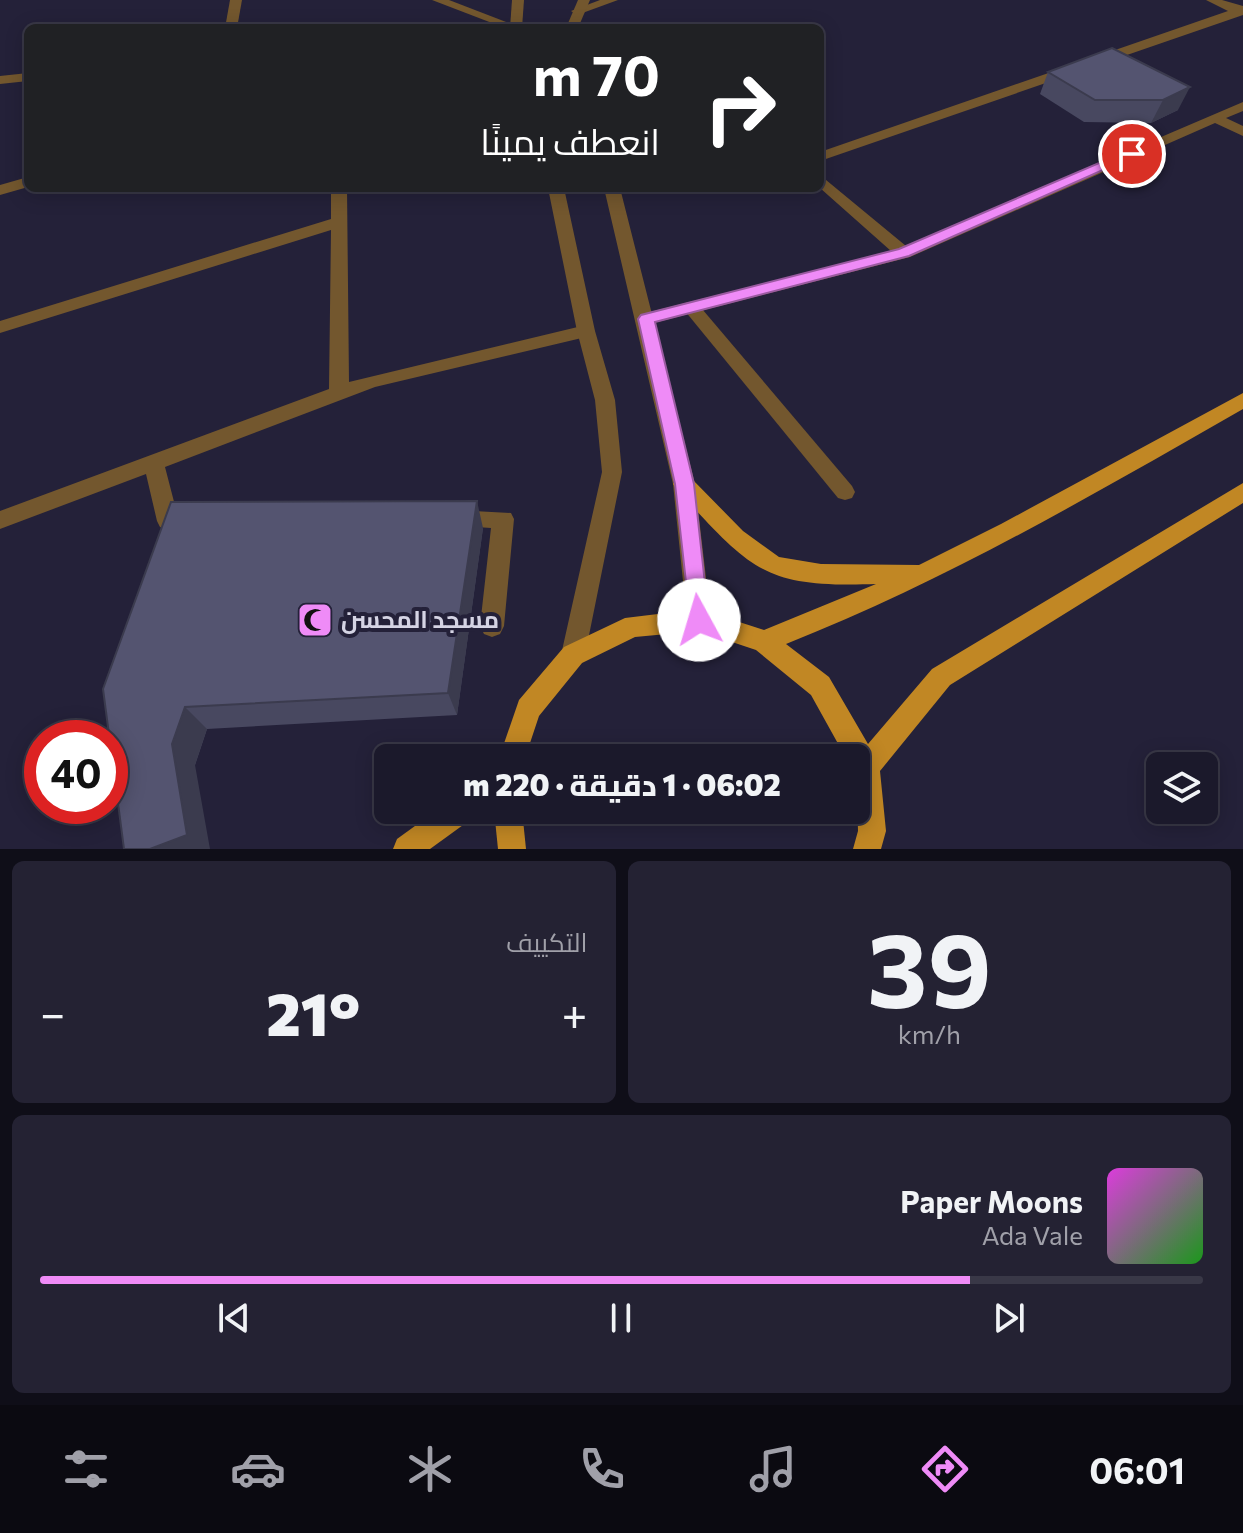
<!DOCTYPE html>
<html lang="ar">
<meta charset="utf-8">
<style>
body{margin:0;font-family:Commissioner,Cairo,sans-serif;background:#242233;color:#f1f3f6;direction:rtl;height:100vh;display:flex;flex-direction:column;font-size:30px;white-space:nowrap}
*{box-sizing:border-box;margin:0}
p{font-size:26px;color:#a0a0a9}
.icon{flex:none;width:44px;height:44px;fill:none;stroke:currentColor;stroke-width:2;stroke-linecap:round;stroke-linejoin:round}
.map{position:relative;height:849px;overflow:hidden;direction:ltr}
.panel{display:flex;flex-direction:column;gap:12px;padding:12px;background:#0f0e18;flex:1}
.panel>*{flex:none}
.top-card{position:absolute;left:24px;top:24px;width:800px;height:168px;border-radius:12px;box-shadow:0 4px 20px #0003,0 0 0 2px #393847;direction:rtl;background:#202124;color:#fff;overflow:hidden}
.buttons{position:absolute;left:1146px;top:752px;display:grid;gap:16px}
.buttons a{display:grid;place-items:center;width:72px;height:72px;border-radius:12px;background:#1b192b;box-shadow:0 4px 20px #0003,0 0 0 2px #393847;font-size:40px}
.speed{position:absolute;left:24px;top:720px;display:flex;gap:16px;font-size:40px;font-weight:700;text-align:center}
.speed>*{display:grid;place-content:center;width:104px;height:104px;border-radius:50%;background:#1b192b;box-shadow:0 4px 20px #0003,0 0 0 2px #393847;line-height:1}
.speed .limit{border:12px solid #d22;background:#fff;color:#111}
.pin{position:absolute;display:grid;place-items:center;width:68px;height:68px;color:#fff;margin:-34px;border:4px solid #fff;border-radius:50%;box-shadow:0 2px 8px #0007}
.me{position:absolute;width:88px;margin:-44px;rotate:354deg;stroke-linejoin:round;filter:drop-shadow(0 0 6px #0008)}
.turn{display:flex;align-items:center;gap:28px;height:168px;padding:0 32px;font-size:36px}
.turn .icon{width:104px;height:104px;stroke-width:2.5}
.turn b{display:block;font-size:56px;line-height:68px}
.big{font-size:60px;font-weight:800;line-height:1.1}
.panel .tile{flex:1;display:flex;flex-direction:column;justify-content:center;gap:12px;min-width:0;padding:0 28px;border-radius:12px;background:#242233}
.panel .dial{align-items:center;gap:0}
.dial b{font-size:104px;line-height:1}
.song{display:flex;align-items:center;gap:24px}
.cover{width:96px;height:96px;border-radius:12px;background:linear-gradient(135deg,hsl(300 70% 55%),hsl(120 70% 35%))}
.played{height:8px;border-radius:4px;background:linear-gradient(90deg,#ef8bf7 80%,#393847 80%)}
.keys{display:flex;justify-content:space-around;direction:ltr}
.heat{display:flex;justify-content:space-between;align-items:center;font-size:44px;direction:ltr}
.panel .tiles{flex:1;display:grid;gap:12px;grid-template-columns:1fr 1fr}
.tile:last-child{grid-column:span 2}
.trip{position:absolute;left:374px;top:744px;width:496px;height:80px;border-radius:12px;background:#1b192b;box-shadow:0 4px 20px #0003,0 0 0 2px #393847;font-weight:800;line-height:80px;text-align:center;direction:rtl}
.tab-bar{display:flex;height:128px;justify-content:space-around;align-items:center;background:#0b0a11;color:#a0a0a9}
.tab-bar .icon{width:56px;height:56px}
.tab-bar .active{color:#ef8bf7}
.tab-bar b{font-size:36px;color:#f1f3f6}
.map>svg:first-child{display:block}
</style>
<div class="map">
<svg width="1243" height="849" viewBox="0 0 1243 849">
<rect width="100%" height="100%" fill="#242139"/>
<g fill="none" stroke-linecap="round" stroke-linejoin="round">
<!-- service -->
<path fill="#73572e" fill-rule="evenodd" d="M 691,302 L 697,303 L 852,486 L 855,492 L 852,498 L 845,500 L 838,498 L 685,311 L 683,307 L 685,303 Z"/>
<!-- minor -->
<g fill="#73572e" fill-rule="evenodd">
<path d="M 230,0 L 242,0 L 237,28 L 225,28 Z"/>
<path d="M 432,0 L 449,0 L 522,28 L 505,28 Z"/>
<path d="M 600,0 L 618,0 L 577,15 L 571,11 Z"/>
<path d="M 1206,0 L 1222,0 L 1243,6 L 1243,15 L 820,161 L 820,152 L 1228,11 Z"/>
<path d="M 28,73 L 28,81 L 0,84 L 0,76 Z"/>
<path d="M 1243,102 L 1243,111 L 1226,118 L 1243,126 L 1243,136 L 1215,123 L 910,257 L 646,325 L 637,319 L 646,313 L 891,251 L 820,188 L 820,175 L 906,246 Z"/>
<path d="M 28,177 L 28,187 L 0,195 L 0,185 Z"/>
<path d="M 331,188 L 347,188 L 349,382 L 586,325 L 595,331 L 586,337 L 375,387 L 165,467 L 179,521 L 176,527 L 168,530 L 160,527 L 157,521 L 146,474 L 0,529 L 0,511 L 329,389 L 331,230 L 0,333 L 0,321 L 331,219 Z"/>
<path d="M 455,510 L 511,513 L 514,519 L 504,626 L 500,634 L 492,637 L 484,634 L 480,626 L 491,528 L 447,525 L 444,519 L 447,513 Z"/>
</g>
<!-- tertiary -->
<g fill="#73572e" fill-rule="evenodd">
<path d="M 512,0 L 524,0 L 522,28 L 510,28 Z"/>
<path d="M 578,0 L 590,0 L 578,28 L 566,28 Z"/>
<path d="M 548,188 L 564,188 L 595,331 L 615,400 L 622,472 L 585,655 L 582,663 L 573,667 L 564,663 L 561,655 L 602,472 L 595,400 L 577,331 Z"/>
<path d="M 604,188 L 620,188 L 695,484 L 711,620 L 707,628 L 699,631 L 691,628 L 687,620 L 673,484 Z"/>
</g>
<!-- primary -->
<g fill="#c18724" fill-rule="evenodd">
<path d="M 1243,393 L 1243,409 C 1094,494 946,581 786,644 L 829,677 L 868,744 L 932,669 L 1243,483 L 1243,503 L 950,685 L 880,771 L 886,831 L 881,849 L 853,849 L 858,831 L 856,758 L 846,758 L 811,695 L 756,650 L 699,631 L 635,637 L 582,663 L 539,716 L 525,758 L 499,758 L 519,700 L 564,647 L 625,618 L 699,609 L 764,630 L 876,584 C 762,588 751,569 677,490 L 673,484 L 677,478 L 684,475 L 691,478 L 743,531 L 779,557 L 821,564 L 919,565 L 1001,524 Z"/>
<path d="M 437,810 L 474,810 L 470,820 L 430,849 L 393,849 L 397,839 Z"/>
<path d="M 494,810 L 522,810 L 526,849 L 498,849 Z"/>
</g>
</g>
<!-- wall -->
<g fill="#484860">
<path d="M 1112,48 L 1178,110 L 1151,123 L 1084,122 L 1040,94 L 1048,72 Z"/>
<path d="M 483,528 L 457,715 L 207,729 L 195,765 L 110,744 Z"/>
</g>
<!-- shaded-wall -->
<g fill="#3b3b4e">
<path d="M 1190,87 L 1178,110 L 1151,123 L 1163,100 Z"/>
<path d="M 477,501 L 483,528 L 457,715 L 448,693 Z"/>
<path d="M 185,707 L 207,729 L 195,765 L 210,849 L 150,849 L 172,744 Z"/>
</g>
<!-- building -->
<g fill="#545470" stroke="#3b3b4e" stroke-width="2">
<path d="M 1112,48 L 1190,87 L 1163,100 L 1095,100 L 1048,72 Z"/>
<path d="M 477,501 L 448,693 L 185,707 L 172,744 L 187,835 L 150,849 L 124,849 L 103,689 L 171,502 Z"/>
</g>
<!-- route -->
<path fill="#ef8bf7" stroke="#9b5aa1" stroke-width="2" d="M 1127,151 L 1139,154 L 909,256 L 655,322 L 694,484 L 709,620 L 706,627 L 699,630 L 691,627 L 675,484 L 638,319 L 641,315 L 899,249 Z"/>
<!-- icons -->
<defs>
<symbol id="mosque-square" viewBox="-11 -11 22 22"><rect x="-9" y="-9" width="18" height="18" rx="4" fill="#ef8bf7" stroke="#242139"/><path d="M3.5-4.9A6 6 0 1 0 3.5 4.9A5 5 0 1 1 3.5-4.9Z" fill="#111"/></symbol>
</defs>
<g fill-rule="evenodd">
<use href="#mosque-square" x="295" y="600" width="40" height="40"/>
</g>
<g text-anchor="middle" stroke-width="8" stroke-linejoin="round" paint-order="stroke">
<!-- poi labels -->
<g font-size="24" font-weight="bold" fill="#d5d4e4" stroke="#242139" text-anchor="start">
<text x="341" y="628">مسجد المحسن</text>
</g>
</g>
</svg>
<div class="buttons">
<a><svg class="icon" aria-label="layers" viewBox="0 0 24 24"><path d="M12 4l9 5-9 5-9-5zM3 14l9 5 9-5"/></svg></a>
</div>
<div class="speed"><div class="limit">40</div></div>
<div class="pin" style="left:1132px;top:154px;background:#d93025"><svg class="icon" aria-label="arrive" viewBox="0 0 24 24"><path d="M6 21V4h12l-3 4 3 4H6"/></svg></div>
<svg class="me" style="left:699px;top:620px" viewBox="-20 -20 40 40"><circle r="19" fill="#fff"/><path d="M0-13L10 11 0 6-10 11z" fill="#ef8bf7"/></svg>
<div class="trip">06:02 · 1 دقيقة · 220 m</div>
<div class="top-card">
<div class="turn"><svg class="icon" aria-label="right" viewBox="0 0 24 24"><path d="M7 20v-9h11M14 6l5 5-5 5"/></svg><div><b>70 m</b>انعطف يمينًا</div></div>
</div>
</div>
<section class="panel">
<div class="tiles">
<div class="tile dial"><b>39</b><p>km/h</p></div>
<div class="tile"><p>التكييف</p>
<div class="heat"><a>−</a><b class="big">21°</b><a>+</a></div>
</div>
<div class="tile">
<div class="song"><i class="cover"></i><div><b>Paper Moons</b><p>Ada Vale</p></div></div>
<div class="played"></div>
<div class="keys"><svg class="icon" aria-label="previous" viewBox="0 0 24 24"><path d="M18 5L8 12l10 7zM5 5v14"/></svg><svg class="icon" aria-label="pause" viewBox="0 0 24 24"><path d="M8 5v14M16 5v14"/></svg><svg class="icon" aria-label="next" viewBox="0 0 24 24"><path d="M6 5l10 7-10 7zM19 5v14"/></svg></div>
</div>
</div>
</section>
<nav class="tab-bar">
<b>06:01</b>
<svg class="icon active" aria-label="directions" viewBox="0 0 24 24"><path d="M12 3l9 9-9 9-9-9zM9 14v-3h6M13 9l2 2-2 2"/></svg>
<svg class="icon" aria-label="music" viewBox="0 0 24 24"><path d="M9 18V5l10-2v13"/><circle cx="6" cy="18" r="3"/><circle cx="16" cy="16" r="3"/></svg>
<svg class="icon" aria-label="phone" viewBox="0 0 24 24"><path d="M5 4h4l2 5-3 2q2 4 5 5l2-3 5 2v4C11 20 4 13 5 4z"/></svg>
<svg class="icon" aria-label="climate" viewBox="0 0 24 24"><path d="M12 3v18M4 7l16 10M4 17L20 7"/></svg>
<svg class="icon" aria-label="car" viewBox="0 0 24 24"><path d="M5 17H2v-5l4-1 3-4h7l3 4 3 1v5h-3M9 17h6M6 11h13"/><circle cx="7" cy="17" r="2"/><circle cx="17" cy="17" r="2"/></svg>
<svg class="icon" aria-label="filters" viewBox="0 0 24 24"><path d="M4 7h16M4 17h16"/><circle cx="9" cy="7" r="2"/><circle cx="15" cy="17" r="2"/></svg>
</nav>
